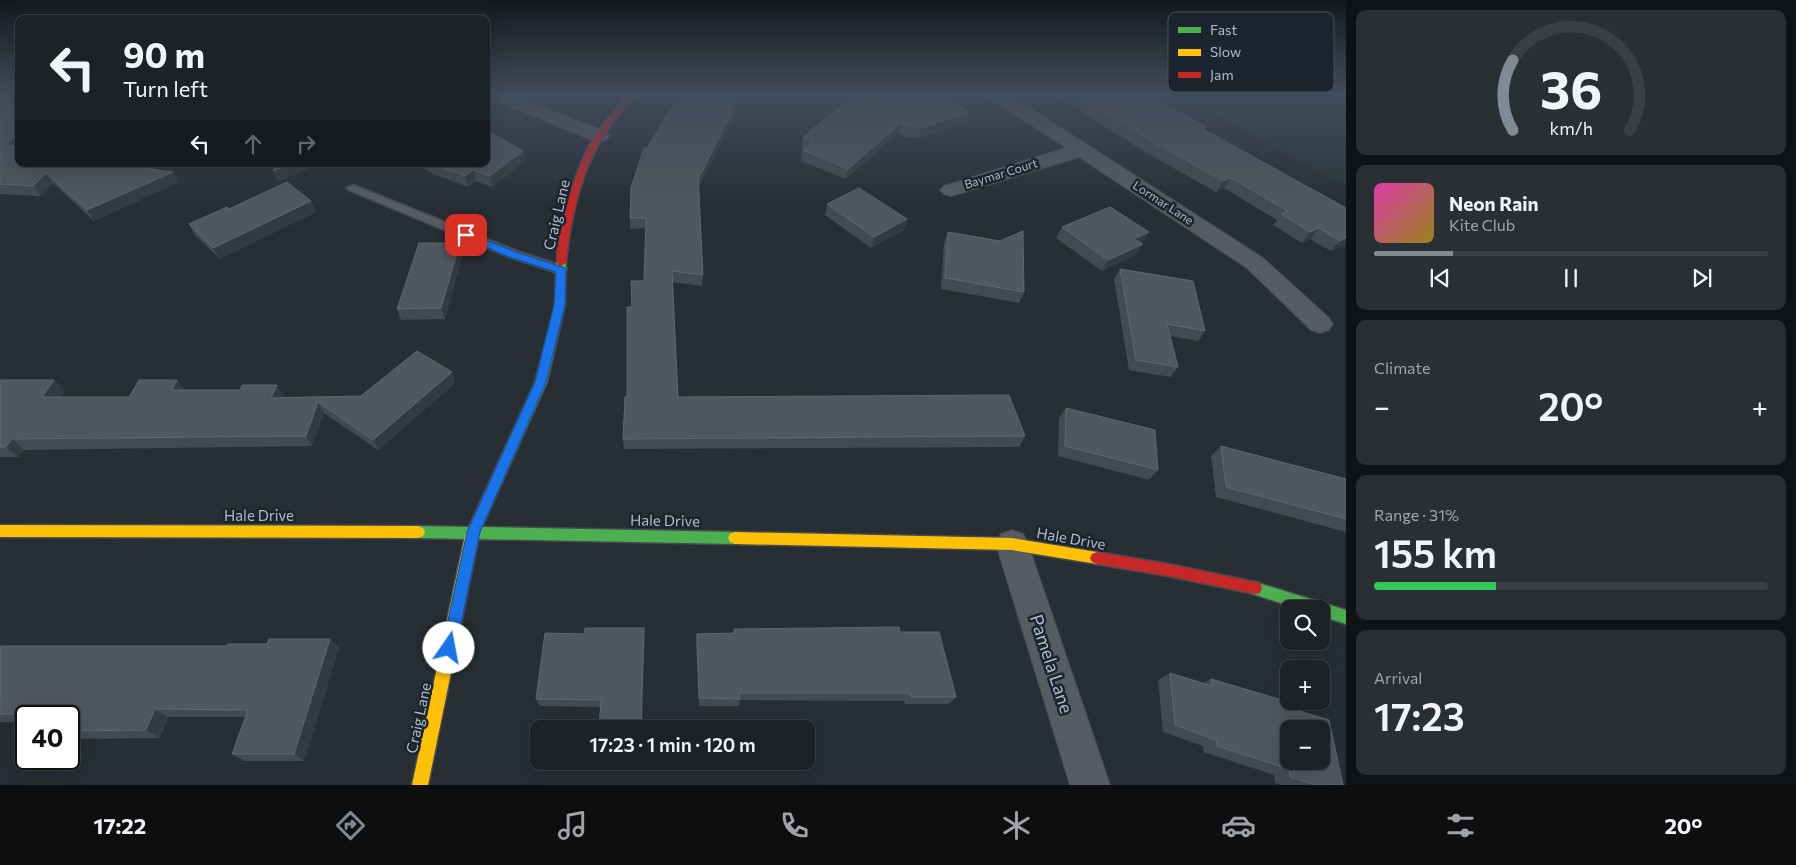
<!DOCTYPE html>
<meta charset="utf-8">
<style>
body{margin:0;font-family:Commissioner,sans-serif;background:#2a2f33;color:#f1f3f6;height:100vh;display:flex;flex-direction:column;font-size:19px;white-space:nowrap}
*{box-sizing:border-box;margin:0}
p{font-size:16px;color:#a0a4a7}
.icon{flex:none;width:28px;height:28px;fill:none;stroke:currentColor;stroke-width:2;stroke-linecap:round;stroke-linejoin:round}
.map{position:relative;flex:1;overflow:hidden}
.drawer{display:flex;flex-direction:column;gap:10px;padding:10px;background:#101315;width:450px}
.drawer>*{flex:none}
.guide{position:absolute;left:15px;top:15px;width:475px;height:152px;border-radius:10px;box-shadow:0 5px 20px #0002,0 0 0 1px #3b3f44;background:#1d2227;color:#f1f3f6;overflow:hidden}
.fabs{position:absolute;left:1280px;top:600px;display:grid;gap:10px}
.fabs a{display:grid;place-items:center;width:50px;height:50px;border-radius:10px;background:#1d2227;box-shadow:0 5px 20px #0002,0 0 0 1px #3b3f44;font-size:25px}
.speed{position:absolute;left:15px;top:705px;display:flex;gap:10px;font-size:25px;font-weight:700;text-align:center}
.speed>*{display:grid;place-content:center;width:65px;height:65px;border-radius:50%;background:#1d2227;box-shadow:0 5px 20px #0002,0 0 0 1px #3b3f44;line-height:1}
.speed .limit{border:2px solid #111;border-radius:8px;background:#fff;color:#111}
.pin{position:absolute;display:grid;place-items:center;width:42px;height:42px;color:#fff;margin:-21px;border-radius:10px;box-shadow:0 2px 8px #0006}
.me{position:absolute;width:55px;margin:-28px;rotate:12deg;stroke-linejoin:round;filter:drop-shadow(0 0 4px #0008)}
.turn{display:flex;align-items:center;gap:18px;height:105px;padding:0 25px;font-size:22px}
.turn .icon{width:65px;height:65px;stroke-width:2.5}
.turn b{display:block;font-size:35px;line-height:42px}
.lanes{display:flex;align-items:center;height:48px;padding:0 25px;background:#0003;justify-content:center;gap:25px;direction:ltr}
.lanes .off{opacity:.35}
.big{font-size:38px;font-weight:600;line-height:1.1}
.drawer .widget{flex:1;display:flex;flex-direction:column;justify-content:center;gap:8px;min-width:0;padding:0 18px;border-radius:10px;background:#2a2f33}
.drawer .dial{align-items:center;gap:0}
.dial svg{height:130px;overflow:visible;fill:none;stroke:#3b3f44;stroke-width:7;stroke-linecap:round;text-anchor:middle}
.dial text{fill:#f1f3f6;stroke:none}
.song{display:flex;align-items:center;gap:15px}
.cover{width:60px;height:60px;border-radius:8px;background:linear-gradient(135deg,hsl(320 70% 55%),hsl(50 70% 35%))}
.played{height:5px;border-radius:2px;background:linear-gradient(90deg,#808a94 20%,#3b3f44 20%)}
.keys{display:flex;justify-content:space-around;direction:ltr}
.heat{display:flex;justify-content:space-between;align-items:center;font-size:28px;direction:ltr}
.charge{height:8px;border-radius:4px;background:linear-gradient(90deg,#34c759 31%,#3b3f44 0)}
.trip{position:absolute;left:530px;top:720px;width:285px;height:50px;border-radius:10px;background:#1d2227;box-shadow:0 5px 20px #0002,0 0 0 1px #3b3f44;font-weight:600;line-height:50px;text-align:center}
.menu{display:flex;height:80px;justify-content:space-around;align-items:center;background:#0c0e10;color:#a0a4a7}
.menu .icon{width:35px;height:35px}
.menu .on{color:#808a94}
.menu b{font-size:22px;color:#f1f3f6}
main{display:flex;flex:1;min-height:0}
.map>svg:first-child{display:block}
</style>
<main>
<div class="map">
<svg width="1346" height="785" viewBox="0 0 1346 785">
<rect width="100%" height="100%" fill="#272e34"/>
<!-- green -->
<path fill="#24393b" d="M 1176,95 L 1346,95 L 1346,185 Z"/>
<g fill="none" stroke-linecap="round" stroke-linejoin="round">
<defs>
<path id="lane" d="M 353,185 L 517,251 L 566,267 L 567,270 L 561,274 L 509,257 L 349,190 L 347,188 Z"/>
<g id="street">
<path d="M 489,95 L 514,95 L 606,132 L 609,136 L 606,140 L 599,142 L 592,140 L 492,99 Z"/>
<path d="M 989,95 L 1010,95 L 1263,258 L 1329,318 L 1333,324 L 1329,330 L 1320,333 L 1311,330 L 1247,268 L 1079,157 L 958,194 L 951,196 L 944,194 L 940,190 L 944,186 L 1066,148 L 992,99 Z"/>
<path d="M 1012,530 L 1023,534 L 1028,544 L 1110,785 L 1070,785 L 996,544 L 1001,534 Z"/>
</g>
<g id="fast">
<path d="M 561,260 L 566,263 L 565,305 L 547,382 L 482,527 L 735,532 L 740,534 L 742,538 L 740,542 L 735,544 L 477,539 L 472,542 L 467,539 L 418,538 L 413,536 L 411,532 L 413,528 L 418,526 L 469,527 L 535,382 L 555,305 L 556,263 Z"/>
<path d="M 1255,582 L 1346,610 L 1346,624 L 1321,616 L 1321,609 L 1299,609 L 1250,593 L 1248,588 L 1250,583 Z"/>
</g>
<g id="slow">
<path d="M 0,525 L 418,526 L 423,528 L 425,532 L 423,536 L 418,538 L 0,537 Z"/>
<path d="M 472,530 L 477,532 L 479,536 L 428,785 L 412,785 L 465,536 L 467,532 Z"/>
<path d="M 735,532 L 1012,538 L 1097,552 L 1102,554 L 1104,558 L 1102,562 L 1097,564 L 1012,550 L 735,544 L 730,542 L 728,538 L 730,534 Z"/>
</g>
<g id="jam">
<path d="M 627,95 L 635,95 C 625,108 613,121 604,135 C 581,172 570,220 566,263 L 561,266 L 558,265 C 555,257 559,244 560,235 C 567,201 577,164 596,134 C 605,120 617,108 627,95 Z"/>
<path d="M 1097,552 L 1168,564 L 1255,582 L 1260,583 L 1262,588 L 1260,593 L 1255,594 L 1168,576 L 1097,564 L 1092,562 L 1090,558 L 1092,554 Z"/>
</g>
</defs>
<!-- lane casing -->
<use href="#lane" stroke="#444b51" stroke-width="3"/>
<!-- street casing -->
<use href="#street" stroke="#444b51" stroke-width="2"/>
<!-- fast casing -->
<use href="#fast" stroke="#444b51" stroke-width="3"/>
<!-- slow casing -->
<use href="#slow" stroke="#444b51" stroke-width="3"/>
<!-- jam casing -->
<use href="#jam" stroke="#444b51" stroke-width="3"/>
<!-- lane -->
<use href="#lane" fill="#575c63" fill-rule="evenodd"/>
<!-- street -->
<use href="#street" fill="#575c63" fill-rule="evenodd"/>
<!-- fast -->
<use href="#fast" fill="#4caf50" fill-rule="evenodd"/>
<!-- slow -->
<use href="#slow" fill="#ffc107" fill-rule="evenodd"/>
<!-- jam -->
<use href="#jam" fill="#c62828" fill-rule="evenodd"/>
</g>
<!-- wall -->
<g fill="#444a52">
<path d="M 679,95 L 753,95 L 736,112 L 700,185 L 698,185 L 703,275 L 702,286 L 672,282 L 678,397 L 1025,436 L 1019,447 L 624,449 L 623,439 L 627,397 L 632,307 L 644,281 L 646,228 L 630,229 L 630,218 L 647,148 Z"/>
<path d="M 848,95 L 942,95 L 969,112 L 966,123 L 918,138 L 902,136 L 898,133 L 846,179 L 801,161 L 803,150 L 804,149 L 802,148 L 803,137 L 854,99 Z"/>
<path d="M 1055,95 L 1148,95 L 1205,130 L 1346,245 L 1331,251 L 1310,239 L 1302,243 L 1273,225 L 1277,220 L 1224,188 L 1216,192 L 1147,153 L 1083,113 L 1084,111 Z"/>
<path d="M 0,102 L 19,164 L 179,182 L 94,221 L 53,183 L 41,196 L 0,194 Z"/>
<path d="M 525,161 L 492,187 L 475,181 L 468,187 L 431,173 L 416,164 L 486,164 Z"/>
<path d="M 311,201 L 316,212 L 220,259 L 195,235 L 189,224 L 229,209 Z"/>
<path d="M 827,204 L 907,219 L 904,230 L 871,248 L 825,215 Z"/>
<path d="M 1062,227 L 1142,243 L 1136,255 L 1102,271 L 1056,238 Z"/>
<path d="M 948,232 L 1024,292 L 1019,303 L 941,289 L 944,243 Z"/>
<path d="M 463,254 L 445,319 L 401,320 L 397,309 Z"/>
<path d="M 1120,269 L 1205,331 L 1198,341 L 1170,336 L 1178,367 L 1170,377 L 1129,370 L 1114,279 Z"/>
<path d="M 452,372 L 455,383 L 378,450 L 324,413 L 312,446 L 24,450 L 18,457 L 0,457 L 0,380 L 54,380 L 65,391 L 60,397 L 129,397 L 184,390 L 284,395 L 283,397 L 361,396 Z"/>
<path d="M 1066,408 L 1158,470 L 1149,480 L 1058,456 L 1059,418 Z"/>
<path d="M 1221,446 L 1346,479 L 1346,532 L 1216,497 L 1211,456 Z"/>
<path d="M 734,629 L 900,632 L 956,697 L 949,704 L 905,704 L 904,701 L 740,700 L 739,706 L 699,706 L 696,642 L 697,634 L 733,633 Z"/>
<path d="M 645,636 L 601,707 L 540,706 L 536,699 Z"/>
<path d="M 330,639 L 339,648 L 304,761 L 244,761 L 232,754 L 245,717 L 168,717 L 160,738 L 69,739 L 69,716 L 26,716 L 26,734 L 20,732 L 25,722 L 0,722 L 0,646 L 227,646 L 267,644 Z"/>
<path d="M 1170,673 L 1204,683 L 1211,679 L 1283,706 L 1343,785 L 1282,785 L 1275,783 L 1274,775 L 1204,752 L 1203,746 L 1163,732 L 1158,680 Z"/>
</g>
<!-- shaded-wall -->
<g fill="#343a41">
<path d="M 744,95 L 753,95 L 736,112 L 700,185 L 701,174 L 737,101 Z"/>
<path d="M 969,112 L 966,123 L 918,138 L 921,128 Z"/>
<path d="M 901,123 L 898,133 L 846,179 L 848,169 Z"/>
<path d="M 19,133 L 19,150 L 4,146 Z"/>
<path d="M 523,151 L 525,161 L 492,187 L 490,176 Z"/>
<path d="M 290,164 L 319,164 L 278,182 L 273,171 Z"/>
<path d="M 473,170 L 475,181 L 468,187 L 465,176 Z"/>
<path d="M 173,172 L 179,182 L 94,221 L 87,210 Z"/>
<path d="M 46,173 L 53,183 L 41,196 L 33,186 Z"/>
<path d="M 1231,178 L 1224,188 L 1216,192 L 1223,181 Z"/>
<path d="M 311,201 L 316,212 L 220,259 L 213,248 Z"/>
<path d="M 907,219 L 904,230 L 871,248 L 874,237 Z"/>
<path d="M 1319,228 L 1310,239 L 1302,243 L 1310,232 Z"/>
<path d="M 1149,232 L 1142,243 L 1134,239 Z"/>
<path d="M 1346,238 L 1346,245 L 1331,251 L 1340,241 Z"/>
<path d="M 460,243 L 463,254 L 445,319 L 441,308 Z"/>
<path d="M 1143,244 L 1136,255 L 1102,271 L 1108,260 Z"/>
<path d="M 452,372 L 455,383 L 378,450 L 373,440 Z"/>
<path d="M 54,380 L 65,391 L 53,408 L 42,397 Z"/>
<path d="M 177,380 L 186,391 L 172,390 Z"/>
<path d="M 277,385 L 284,395 L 278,408 L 271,398 Z"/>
<path d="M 318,402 L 324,413 L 312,446 L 306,436 Z"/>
<path d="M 12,439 L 24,450 L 18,457 L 6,447 Z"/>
<path d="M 644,628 L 645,636 L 642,729 L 641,729 Z"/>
<path d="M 330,639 L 339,648 L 304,761 L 294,754 Z"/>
<path d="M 155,709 L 168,717 L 160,738 L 146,730 Z"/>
</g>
<!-- building -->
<g fill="#50575e" stroke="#5f666f" fill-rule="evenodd">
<path d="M 10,95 L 19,95 L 19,133 L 4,146 L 19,146 L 19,164 L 118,164 L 173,172 L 87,210 L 46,173 L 33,186 L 0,184 L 0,102 Z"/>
<path d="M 679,95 L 744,95 L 737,101 L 701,174 L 698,174 L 703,275 L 672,271 L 678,397 L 1009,395 L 1025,436 L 623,439 L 625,397 L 627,397 L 627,307 L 632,307 L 631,281 L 644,281 L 646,218 L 630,218 L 631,188 L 644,148 L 647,148 Z"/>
<path d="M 864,95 L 942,95 L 969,112 L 921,128 L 905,125 L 901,123 L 848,169 L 803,150 L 813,141 L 803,137 L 851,98 L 878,106 Z"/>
<path d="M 1077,95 L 1148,95 L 1207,127 L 1203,129 L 1346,208 L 1346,238 L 1340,241 L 1319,228 L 1310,232 L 1281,214 L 1288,211 L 1231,178 L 1223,181 L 1153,142 L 1088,102 L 1089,102 Z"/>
<path d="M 486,130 L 523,151 L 490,176 L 473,170 L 465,176 L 431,164 L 486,164 Z"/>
<path d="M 277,164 L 290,164 L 273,171 Z"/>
<path d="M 287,182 L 311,201 L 213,248 L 189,224 L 227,207 L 229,209 Z"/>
<path d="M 859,188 L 907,219 L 874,237 L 827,204 Z"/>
<path d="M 1110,207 L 1149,232 L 1134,239 L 1143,244 L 1108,260 L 1062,227 Z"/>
<path d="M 1023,231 L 1024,292 L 945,278 L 948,232 L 1000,241 Z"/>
<path d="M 419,243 L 460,243 L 441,308 L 397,309 Z"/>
<path d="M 1120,269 L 1193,281 L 1205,331 L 1167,324 L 1178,367 L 1136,360 Z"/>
<path d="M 417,351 L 452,372 L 373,440 L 318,402 L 306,436 L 12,439 L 6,447 L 0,447 L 0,380 L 54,380 L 42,397 L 129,397 L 139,380 L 177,380 L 172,390 L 240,390 L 242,385 L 277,385 L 271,398 L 361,396 Z"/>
<path d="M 1066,408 L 1155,430 L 1158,470 L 1065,446 Z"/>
<path d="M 1221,446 L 1346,479 L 1346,519 L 1226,487 Z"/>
<path d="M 899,627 L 900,632 L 939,632 L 956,697 L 911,697 L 910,693 L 739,693 L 740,699 L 699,698 L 697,634 L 735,633 L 734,629 Z"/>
<path d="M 585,628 L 644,628 L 641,729 L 599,729 L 601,700 L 536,699 L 545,633 L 584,634 Z"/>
<path d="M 269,639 L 330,639 L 294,754 L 232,754 L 248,710 L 155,709 L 146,730 L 69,731 L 69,716 L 29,716 L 30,714 L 0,714 L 0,646 L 227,646 L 228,644 L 267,644 Z"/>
<path d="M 1170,673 L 1212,686 L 1211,679 L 1282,700 L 1283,706 L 1329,720 L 1343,785 L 1316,785 L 1290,777 L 1289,769 L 1217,746 L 1216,740 L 1175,725 ZM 1289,729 L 1321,729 L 1321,761 L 1289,761 Z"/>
<path d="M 26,721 L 26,731 L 20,732 Z"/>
</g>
<!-- sky -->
<linearGradient id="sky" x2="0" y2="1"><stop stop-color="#15191d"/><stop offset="0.46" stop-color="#414c5c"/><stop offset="1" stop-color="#414c5c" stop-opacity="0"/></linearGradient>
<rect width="1346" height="205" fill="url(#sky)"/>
<!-- route -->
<path fill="#1a73e8" stroke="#114b97" d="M 466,232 L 516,252 L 565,268 L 566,270 L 565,305 L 546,382 L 480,532 L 456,648 L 454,654 L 449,656 L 444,654 L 442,648 L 467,532 L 535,382 L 554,305 L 556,272 L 509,257 L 462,237 L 462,233 Z"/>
<g text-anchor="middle" stroke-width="5" stroke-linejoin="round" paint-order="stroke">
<!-- far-street labels -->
<g font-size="12" fill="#b0bbc7" stroke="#1a252f">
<text transform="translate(1001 174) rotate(-17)" y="4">Baymar Court</text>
<text transform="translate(1163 203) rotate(33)" y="4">Lormar Lane</text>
</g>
<!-- street labels -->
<g font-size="15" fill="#b0bbc7" stroke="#1a252f">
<text transform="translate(557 215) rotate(-77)" y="5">Craig Lane</text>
<text x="259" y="521">Hale Drive</text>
<text transform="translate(665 521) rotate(1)" y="5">Hale Drive</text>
<text transform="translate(1071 539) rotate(10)" y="5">Hale Drive</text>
<text transform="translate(419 718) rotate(-78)" y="5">Craig Lane</text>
</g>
<!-- near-street labels -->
<g font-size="18" fill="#b0bbc7" stroke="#1a252f">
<text transform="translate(1051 664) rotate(72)" y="6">Pamela Lane</text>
</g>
</g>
<!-- legend -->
<rect x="1168" y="12" width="166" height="80" rx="8" fill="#1a252f" stroke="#47525d" stroke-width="1"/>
<rect x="1178" y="27" width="23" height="6" fill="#4caf50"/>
<rect x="1178" y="49" width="23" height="7" fill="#ffc107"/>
<rect x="1178" y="72" width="23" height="6" fill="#c62828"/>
<g font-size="14" fill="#b0bbc7">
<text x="1210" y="35">Fast</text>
<text x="1210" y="57">Slow</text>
<text x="1210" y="80">Jam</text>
</g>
</svg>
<div class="fabs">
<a><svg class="icon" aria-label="search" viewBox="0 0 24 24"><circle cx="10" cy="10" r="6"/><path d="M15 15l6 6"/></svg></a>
<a>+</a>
<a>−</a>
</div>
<div class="speed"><div class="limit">40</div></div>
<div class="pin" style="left:466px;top:235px;background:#d93025"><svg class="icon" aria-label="arrive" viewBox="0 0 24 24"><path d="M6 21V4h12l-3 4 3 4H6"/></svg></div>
<svg class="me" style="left:449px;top:648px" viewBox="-20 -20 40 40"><circle r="19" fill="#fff"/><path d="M0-13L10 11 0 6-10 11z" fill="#1a73e8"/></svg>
<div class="trip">17:23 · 1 min · 120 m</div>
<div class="guide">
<div class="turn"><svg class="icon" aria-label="left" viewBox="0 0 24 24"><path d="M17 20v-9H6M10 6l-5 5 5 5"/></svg><div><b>90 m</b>Turn left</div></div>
<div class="lanes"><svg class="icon" aria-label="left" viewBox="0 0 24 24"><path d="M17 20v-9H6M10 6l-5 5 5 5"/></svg><svg class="icon off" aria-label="ahead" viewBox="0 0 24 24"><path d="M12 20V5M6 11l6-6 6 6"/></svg><svg class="icon off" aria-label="right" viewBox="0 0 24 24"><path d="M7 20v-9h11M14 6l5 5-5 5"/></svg></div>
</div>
</div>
<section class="drawer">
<div class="widget dial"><svg viewBox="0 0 100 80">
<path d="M14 69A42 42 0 1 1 86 69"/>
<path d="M14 69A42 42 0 0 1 14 26" stroke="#808a94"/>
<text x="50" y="56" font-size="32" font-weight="700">36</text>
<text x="50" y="72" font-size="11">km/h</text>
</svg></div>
<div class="widget">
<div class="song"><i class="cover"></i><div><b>Neon Rain</b><p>Kite Club</p></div></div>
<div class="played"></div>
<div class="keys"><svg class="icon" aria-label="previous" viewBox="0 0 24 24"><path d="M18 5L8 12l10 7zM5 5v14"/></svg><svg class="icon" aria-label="pause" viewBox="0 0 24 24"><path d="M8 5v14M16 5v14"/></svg><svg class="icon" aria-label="next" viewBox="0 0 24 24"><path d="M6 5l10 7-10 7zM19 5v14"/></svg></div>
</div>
<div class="widget"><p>Climate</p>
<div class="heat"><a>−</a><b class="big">20°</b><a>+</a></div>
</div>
<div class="widget"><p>Range · 31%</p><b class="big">155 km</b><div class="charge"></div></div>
<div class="widget"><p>Arrival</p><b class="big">17:23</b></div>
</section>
</main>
<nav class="menu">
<b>17:22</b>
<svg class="icon on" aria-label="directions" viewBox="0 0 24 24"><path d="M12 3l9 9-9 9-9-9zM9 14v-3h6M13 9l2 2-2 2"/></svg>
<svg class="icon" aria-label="music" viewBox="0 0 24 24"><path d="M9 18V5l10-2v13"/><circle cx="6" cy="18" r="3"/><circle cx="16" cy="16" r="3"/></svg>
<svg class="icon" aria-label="phone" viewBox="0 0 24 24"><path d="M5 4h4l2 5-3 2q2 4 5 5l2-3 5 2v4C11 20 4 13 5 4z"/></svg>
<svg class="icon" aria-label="climate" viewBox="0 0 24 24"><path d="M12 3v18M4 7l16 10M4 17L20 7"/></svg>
<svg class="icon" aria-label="car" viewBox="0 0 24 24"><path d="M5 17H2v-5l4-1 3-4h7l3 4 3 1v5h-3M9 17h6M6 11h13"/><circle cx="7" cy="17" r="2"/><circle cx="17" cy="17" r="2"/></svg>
<svg class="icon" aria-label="filters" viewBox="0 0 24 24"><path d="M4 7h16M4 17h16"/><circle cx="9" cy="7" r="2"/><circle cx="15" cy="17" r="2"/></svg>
<b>20°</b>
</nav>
